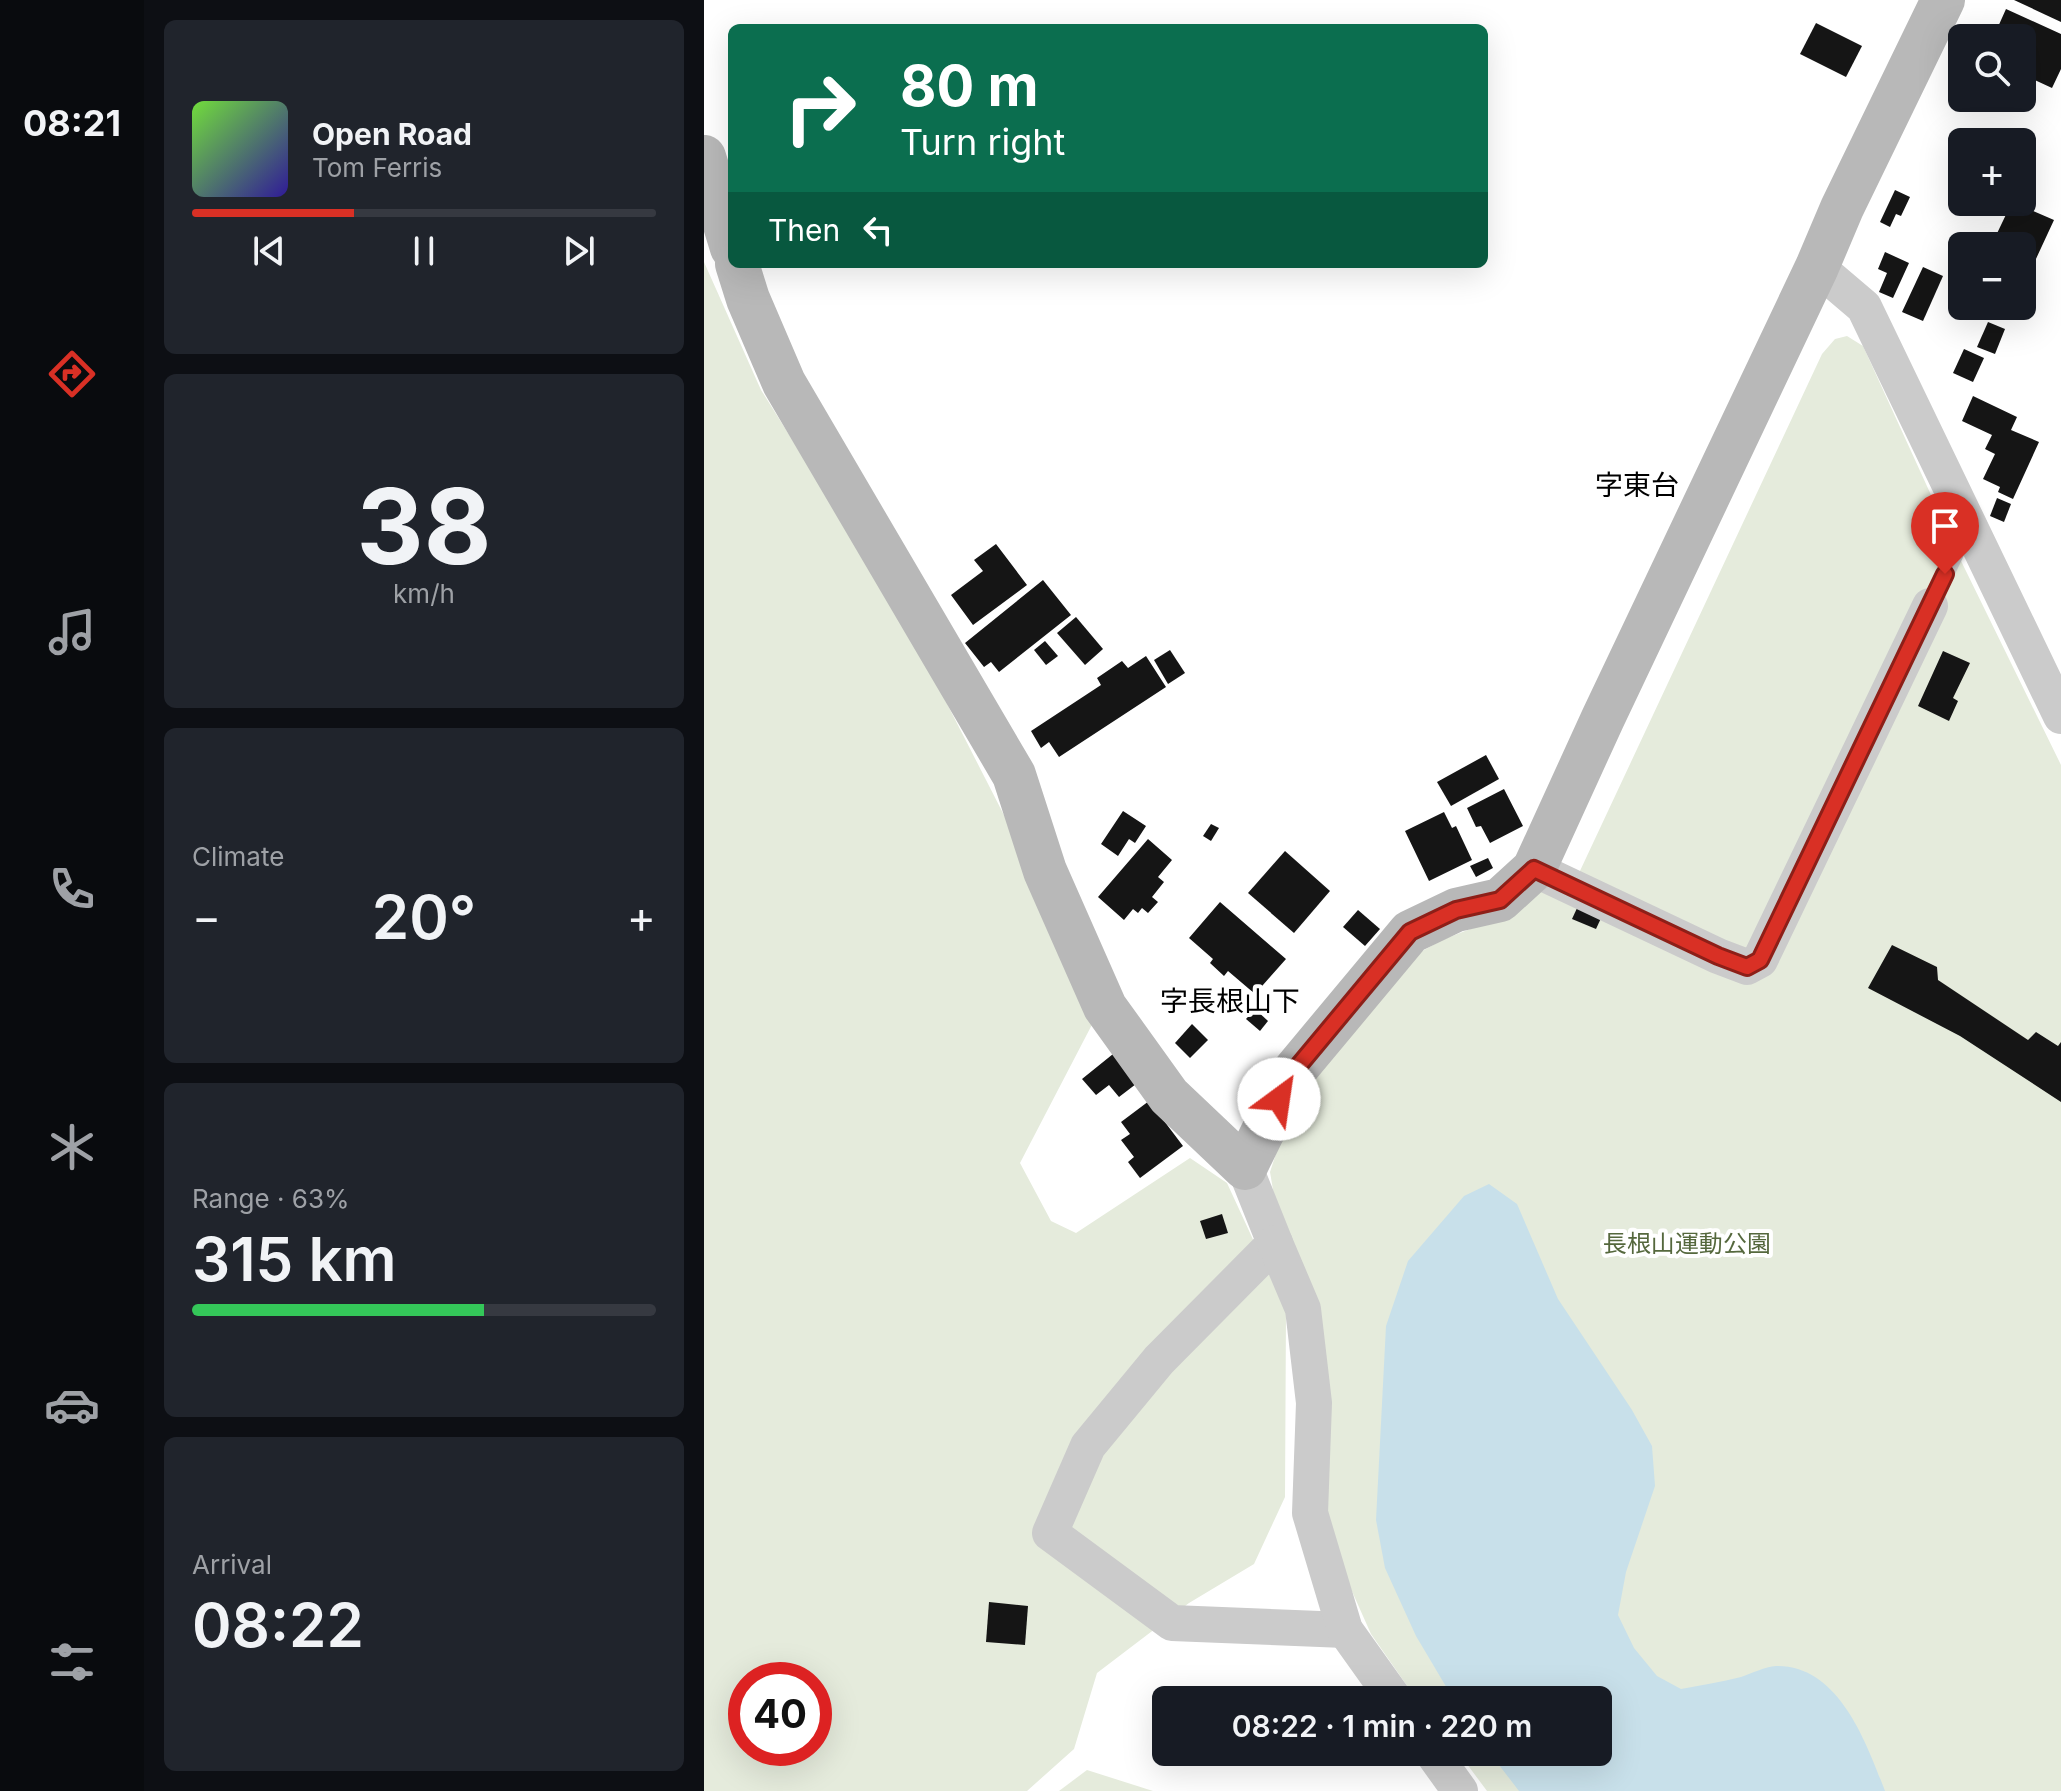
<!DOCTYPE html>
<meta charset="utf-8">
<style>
body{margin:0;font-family:Inter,"Noto Sans JP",sans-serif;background:#20242c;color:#f1f3f6;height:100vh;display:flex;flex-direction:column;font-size:30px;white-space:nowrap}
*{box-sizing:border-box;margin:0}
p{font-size:26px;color:#9ea1a6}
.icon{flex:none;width:44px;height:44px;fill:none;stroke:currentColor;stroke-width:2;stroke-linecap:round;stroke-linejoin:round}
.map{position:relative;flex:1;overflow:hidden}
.side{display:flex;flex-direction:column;gap:20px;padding:20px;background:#0d0f14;width:560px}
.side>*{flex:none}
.guide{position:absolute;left:24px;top:24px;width:760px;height:244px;border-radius:12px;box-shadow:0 8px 32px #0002;background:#0b6e4f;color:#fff;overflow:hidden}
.fabs{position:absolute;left:1244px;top:24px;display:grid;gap:16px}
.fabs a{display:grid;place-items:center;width:88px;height:88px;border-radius:12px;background:#171b24;box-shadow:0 8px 32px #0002;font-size:40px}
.speed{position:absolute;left:24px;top:1662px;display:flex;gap:16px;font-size:40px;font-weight:700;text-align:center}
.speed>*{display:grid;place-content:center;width:104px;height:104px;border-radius:50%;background:#171b24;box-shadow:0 8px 32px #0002;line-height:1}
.speed .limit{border:12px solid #d22;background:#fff;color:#111}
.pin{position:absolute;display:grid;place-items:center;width:68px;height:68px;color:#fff;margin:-82px -34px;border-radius:50% 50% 50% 0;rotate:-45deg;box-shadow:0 0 8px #0007}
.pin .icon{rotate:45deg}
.me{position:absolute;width:88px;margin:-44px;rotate:31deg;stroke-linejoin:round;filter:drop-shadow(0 0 6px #0008)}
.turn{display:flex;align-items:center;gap:28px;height:168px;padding:0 40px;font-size:36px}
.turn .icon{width:104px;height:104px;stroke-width:2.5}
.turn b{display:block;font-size:56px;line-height:68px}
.then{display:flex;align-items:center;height:76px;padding:0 40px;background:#0003;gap:16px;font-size:30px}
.big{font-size:60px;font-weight:600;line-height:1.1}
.side .widget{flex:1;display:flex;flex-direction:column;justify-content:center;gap:12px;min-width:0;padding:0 28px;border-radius:12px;background:#20242c}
.side .dial{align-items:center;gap:0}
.dial b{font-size:104px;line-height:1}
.song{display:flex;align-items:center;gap:24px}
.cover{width:96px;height:96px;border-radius:12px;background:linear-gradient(135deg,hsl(100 70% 55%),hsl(250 70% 35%))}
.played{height:8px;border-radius:4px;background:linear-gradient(90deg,#d93025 35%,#363941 35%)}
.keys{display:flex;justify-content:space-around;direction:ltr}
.heat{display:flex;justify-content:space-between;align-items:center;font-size:44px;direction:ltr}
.charge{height:12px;border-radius:6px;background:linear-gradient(90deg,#34c759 63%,#363941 0)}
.trip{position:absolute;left:448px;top:1686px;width:460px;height:80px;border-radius:12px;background:#171b24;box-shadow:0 8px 32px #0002;font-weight:600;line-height:80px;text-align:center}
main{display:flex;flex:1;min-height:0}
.tab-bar{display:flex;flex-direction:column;width:144px;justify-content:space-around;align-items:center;background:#090b0e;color:#9ea1a6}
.tab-bar .icon{width:56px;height:56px}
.tab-bar .on{color:#d93025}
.tab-bar b{font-size:36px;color:#f1f3f6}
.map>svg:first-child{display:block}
</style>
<main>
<nav class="tab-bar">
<b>08:21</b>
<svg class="icon on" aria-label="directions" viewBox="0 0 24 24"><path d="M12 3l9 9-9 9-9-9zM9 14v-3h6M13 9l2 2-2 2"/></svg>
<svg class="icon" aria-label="music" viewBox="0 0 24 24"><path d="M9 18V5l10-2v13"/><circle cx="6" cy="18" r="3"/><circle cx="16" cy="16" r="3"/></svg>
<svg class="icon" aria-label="phone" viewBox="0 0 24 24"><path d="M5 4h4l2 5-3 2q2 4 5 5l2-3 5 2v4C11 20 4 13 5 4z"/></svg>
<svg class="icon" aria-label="climate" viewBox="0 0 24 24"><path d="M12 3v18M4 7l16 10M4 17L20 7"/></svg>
<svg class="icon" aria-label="car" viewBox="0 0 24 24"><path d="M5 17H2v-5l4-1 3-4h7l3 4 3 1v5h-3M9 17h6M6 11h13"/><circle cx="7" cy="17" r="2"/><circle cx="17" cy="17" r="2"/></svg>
<svg class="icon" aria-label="filters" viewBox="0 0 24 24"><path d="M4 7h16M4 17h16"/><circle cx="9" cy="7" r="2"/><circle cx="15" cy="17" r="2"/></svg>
</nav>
<section class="side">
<div class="widget">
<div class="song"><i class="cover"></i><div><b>Open Road</b><p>Tom Ferris</p></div></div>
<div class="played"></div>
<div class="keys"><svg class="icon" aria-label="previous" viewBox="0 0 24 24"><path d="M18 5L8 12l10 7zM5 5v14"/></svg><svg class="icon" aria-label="pause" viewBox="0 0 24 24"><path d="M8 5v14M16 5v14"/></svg><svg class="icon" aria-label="next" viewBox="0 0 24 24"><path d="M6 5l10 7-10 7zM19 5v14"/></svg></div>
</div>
<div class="widget dial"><b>38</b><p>km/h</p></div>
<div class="widget"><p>Climate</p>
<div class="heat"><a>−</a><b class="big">20°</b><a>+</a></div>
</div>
<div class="widget"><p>Range · 63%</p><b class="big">315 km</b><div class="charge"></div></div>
<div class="widget"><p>Arrival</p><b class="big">08:22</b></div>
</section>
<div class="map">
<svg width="1357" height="1791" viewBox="0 0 1357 1791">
<rect width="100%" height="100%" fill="#fff"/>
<!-- green -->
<g fill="#e5ebdc" fill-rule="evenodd">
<path d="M 0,262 L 57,390 L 196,612 L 322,858 L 393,1015 L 316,1163 L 347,1221 L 372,1233 L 486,1158 L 523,1183 L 582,1311 L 581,1497 L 550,1564 L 485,1603 L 393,1673 L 370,1749 L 323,1791 L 0,1791 ZM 42,1680 L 110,1680 L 110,1748 L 42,1748 Z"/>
<path d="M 1143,336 L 1159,346 L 1259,565 L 1357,765 L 1357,1791 L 783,1791 L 754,1752 L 894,1752 L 894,1700 L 713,1700 L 667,1634 L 639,1571 L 624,1514 L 566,1172 L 582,1123 L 598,1087 L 711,955 L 738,940 L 815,910 L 839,890 L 875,873 L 1118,354 L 1131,339 Z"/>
<path d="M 383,1770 L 449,1791 L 355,1791 Z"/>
</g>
<!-- water -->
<path fill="#c8e0ea" d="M 785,1184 L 813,1204 L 854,1299 L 928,1410 L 948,1446 L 951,1486 L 922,1572 L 914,1615 L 930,1648 L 953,1676 L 977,1689 C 997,1685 1017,1682 1037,1677 C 1048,1673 1061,1667 1072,1666 C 1135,1665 1162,1742 1181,1791 L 815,1791 L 785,1752 L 894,1752 L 894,1700 L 750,1700 L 712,1636 L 681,1568 L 672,1520 L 682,1326 L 704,1261 L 760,1196 Z"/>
<!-- building -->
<g fill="#151515">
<path d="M 1310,0 L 1357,0 L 1357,22 Z"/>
<path d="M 1302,9 L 1357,34 L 1357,69 L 1348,88 L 1318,74 L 1318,38 L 1289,38 Z"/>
<path d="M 1112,23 L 1158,46 L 1142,77 L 1096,54 Z"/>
<path d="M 1191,190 L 1206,197 L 1197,216 L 1192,214 L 1186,227 L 1176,222 Z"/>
<path d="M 1308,202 L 1350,220 L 1318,289 L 1318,246 L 1287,246 Z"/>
<path d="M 1181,252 L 1205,263 L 1189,298 L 1175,292 L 1183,273 L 1174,269 Z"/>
<path d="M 1219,267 L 1239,276 L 1219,321 L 1198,312 Z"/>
<path d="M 1284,322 L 1301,329 L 1291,354 L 1273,347 Z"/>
<path d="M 1260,349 L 1280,358 L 1269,382 L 1249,373 Z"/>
<path d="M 1269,396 L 1313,417 L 1307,430 L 1335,442 L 1309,499 L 1294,492 L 1296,487 L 1279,479 L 1291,454 L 1281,449 L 1288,435 L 1258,421 Z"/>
<path d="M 1293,498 L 1307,504 L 1300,522 L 1286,516 Z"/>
<path d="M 292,544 L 323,585 L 269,625 L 247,595 L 279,571 L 270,560 Z"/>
<path d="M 339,580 L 367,615 L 295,672 L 287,662 L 280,667 L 261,643 Z"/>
<path d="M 372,617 L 399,649 L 381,665 L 353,633 Z"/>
<path d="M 341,641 L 354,656 L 342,665 L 330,650 Z"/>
<path d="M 466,650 L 481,673 L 464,684 L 450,660 Z"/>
<path d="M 1239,651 L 1266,663 L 1249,698 L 1254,701 L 1245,721 L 1214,706 Z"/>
<path d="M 442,656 L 462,687 L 355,757 L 345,742 L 337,748 L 327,731 L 397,685 L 393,678 L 418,661 L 424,668 Z"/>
<path d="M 782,755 L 795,779 L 747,806 L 733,782 Z"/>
<path d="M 800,789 L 819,826 L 786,843 L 777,826 L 772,827 L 763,808 Z"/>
<path d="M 419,811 L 442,826 L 431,843 L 425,839 L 414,856 L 397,844 Z"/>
<path d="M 740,812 L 748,828 L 752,826 L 768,860 L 725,881 L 701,831 Z"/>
<path d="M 507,824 L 515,828 L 507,841 L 499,836 Z"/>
<path d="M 444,839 L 468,860 L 454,877 L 460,882 L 448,897 L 454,902 L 444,913 L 438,908 L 434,913 L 429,909 L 420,920 L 394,897 Z"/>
<path d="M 581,851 L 626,891 L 590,933 L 544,893 Z"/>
<path d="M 784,858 L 789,868 L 772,877 L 766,866 Z"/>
<path d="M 516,902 L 582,959 L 551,994 L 524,971 L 520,976 L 506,963 L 509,959 L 485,938 Z"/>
<path d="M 874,906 L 898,916 L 892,929 L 868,919 Z"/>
<path d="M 654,910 L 676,929 L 661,946 L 639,927 Z"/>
<path d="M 1188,945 L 1233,967 L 1234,980 L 1324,1040 L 1332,1032 L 1354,1046 L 1357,1042 L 1357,1102 L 1256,1036 L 1164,988 Z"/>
<path d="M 551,1009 L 564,1021 L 556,1031 L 542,1019 Z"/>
<path d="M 488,1024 L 504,1040 L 486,1058 L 471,1043 Z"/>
<path d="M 409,1054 L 432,1084 L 415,1097 L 405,1085 L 392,1095 L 378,1079 Z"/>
<path d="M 445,1101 L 479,1146 L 436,1178 L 424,1162 L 430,1157 L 417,1140 L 426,1134 L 417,1122 Z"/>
<path d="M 518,1214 L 524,1233 L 502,1239 L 496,1221 Z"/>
<path d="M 285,1602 L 324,1606 L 321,1645 L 282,1642 Z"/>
</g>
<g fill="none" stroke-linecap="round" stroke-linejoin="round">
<!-- lane -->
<path stroke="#cbcbcb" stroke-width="18" d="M 1226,606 L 1264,526"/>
<!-- street -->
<g stroke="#cbcbcb" stroke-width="36">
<path d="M 1113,267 L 1160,307 L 1357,716"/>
<path d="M 830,869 L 1014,956 L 1043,967 L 1056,960 L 1226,606"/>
<path d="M 541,1168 L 571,1243 L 455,1360 L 384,1446 L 346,1533 L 468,1623 L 641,1630"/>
<path d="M 571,1243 L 599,1309 L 610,1403 L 606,1513 L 641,1630 L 691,1700"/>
<path d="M 728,1752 L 756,1791"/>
</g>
<!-- secondary -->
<g stroke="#b8b8b8" stroke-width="44">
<path d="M 0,157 L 28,248"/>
<path d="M 33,264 L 44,299 L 80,383 L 310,775 L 341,871 L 401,1007 L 465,1096 L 541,1168 L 586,1076 L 706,932 L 752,910 L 796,900 L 830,869 L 899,718 L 1113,267 L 1138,208 L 1239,0"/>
</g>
</g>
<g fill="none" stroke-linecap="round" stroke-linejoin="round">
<defs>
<path id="route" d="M 575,1099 L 586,1076 L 706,932 L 752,910 L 796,900 L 830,869 L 1014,956 L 1043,967 L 1056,960 L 1241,574"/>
</defs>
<!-- route casing -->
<use href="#route" stroke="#8d1f18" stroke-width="20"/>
<!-- route -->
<use href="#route" stroke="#d93025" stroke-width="14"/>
</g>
<g text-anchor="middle" stroke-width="8" stroke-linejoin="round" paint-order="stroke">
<!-- park labels -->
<g font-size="24" fill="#55683d" stroke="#fff">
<text x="983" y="1252">長根山運動公園</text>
</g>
<!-- quarter labels -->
<g font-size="28" fill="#000" stroke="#fff">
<text x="933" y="495">字東台</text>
<text x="526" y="1011">字長根山下</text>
</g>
</g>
</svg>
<div class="fabs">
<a><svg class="icon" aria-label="search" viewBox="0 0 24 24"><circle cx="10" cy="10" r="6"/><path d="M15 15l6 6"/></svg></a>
<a>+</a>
<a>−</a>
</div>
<div class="speed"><div class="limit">40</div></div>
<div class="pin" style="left:1241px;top:574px;background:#d93025"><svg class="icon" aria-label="arrive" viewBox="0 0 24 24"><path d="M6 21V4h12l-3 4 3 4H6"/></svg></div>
<svg class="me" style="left:575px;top:1099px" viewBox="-20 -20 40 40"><circle r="19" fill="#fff"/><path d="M0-13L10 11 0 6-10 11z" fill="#d93025"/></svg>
<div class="trip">08:22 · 1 min · 220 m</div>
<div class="guide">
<div class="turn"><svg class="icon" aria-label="right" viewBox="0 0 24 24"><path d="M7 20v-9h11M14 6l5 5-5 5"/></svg><div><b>80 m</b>Turn right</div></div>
<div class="then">Then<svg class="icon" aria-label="left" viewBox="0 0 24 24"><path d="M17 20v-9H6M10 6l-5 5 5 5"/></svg></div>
</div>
</div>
</main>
